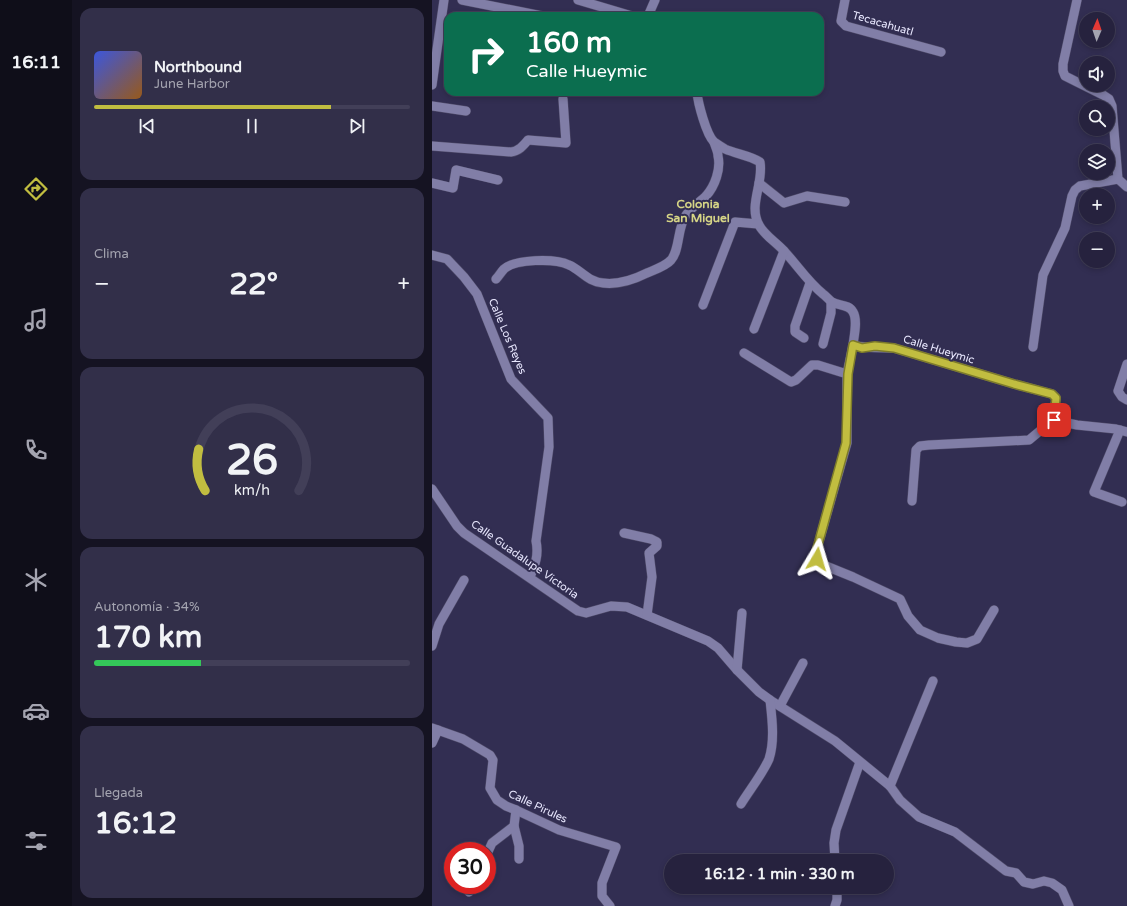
<!DOCTYPE html>
<html lang="es">
<meta charset="utf-8">
<style>
body{margin:0;font-family:"Varela Round",sans-serif;background:#322f49;color:#f1f3f6;height:100vh;display:flex;flex-direction:column;font-size:15px;white-space:nowrap}
*{box-sizing:border-box;margin:0}
p{font-size:13px;color:#a4a4b0}
.icon{flex:none;width:22px;height:22px;fill:none;stroke:currentColor;stroke-width:2;stroke-linecap:round;stroke-linejoin:round}
.map{position:relative;flex:1;overflow:hidden}
.panel{display:flex;flex-direction:column;gap:8px;padding:8px;background:#151322;width:360px}
.panel>*{flex:none}
.guide{position:absolute;left:12px;top:12px;width:380px;height:84px;border-radius:12px;box-shadow:0 2px 6px #0003,0 0 0 1px #423f58;background:#0b6e4f;color:#fff;overflow:hidden}
.needle{width:26px;rotate:2deg}
.tools{position:absolute;left:647px;top:12px;display:grid;gap:8px}
.tools a{display:grid;place-items:center;width:36px;height:36px;border-radius:50%;background:#26223e;box-shadow:0 2px 6px #0003,0 0 0 1px #423f58;font-size:20px}
.speed{position:absolute;left:12px;top:842px;display:flex;gap:8px;font-size:20px;font-weight:700;text-align:center}
.speed>*{display:grid;place-content:center;width:52px;height:52px;border-radius:50%;background:#26223e;box-shadow:0 2px 6px #0003,0 0 0 1px #423f58;line-height:1}
.speed .limit{border:6px solid #d22;background:#fff;color:#111}
.pin{position:absolute;display:grid;place-items:center;width:34px;height:34px;color:#fff;margin:-17px;border-radius:8px;box-shadow:0 2px 6px #0006}
.me{position:absolute;width:44px;margin:-22px;rotate:7deg;stroke-linejoin:round;filter:drop-shadow(0 0 3px #0008)}
.turn{display:flex;align-items:center;gap:14px;height:84px;padding:0 16px;font-size:18px}
.turn .icon{width:52px;height:52px;stroke-width:2.5}
.turn b{display:block;font-size:28px;line-height:34px}
.big{font-size:30px;font-weight:800;line-height:1.1}
.panel .card{flex:1;display:flex;flex-direction:column;justify-content:center;gap:6px;min-width:0;padding:0 14px;border-radius:12px;background:#322f49}
.panel .dial{align-items:center;gap:0}
.dial svg{height:104px;overflow:visible;fill:none;stroke:#423f58;stroke-width:7;stroke-linecap:round;text-anchor:middle}
.dial text{fill:#f1f3f6;stroke:none}
.song{display:flex;align-items:center;gap:12px}
.cover{width:48px;height:48px;border-radius:6px;background:linear-gradient(135deg,hsl(230 70% 55%),hsl(30 70% 35%))}
.played{height:4px;border-radius:2px;background:linear-gradient(90deg,#c1bd40 75%,#423f58 75%)}
.keys{display:flex;justify-content:space-around;direction:ltr}
.heat{display:flex;justify-content:space-between;align-items:center;font-size:22px;direction:ltr}
.charge{height:6px;border-radius:3px;background:linear-gradient(90deg,#34c759 34%,#423f58 0)}
.trip{position:absolute;left:232px;top:854px;width:230px;height:40px;border-radius:20px;background:#26223e;box-shadow:0 2px 6px #0003,0 0 0 1px #423f58;font-weight:800;line-height:40px;text-align:center}
main{display:flex;flex:1;min-height:0}
.tabs{display:flex;flex-direction:column;width:72px;justify-content:space-around;align-items:center;background:#0f0e19;color:#a4a4b0}
.tabs .icon{width:28px;height:28px}
.tabs .selected{color:#c1bd40}
.tabs b{font-size:18px;color:#f1f3f6}
.map>svg:first-child{display:block}
</style>
<main>
<nav class="tabs">
<b>16:11</b>
<svg class="icon selected" aria-label="directions" viewBox="0 0 24 24"><path d="M12 3l9 9-9 9-9-9zM9 14v-3h6M13 9l2 2-2 2"/></svg>
<svg class="icon" aria-label="music" viewBox="0 0 24 24"><path d="M9 18V5l10-2v13"/><circle cx="6" cy="18" r="3"/><circle cx="16" cy="16" r="3"/></svg>
<svg class="icon" aria-label="phone" viewBox="0 0 24 24"><path d="M5 4h4l2 5-3 2q2 4 5 5l2-3 5 2v4C11 20 4 13 5 4z"/></svg>
<svg class="icon" aria-label="climate" viewBox="0 0 24 24"><path d="M12 3v18M4 7l16 10M4 17L20 7"/></svg>
<svg class="icon" aria-label="car" viewBox="0 0 24 24"><path d="M5 17H2v-5l4-1 3-4h7l3 4 3 1v5h-3M9 17h6M6 11h13"/><circle cx="7" cy="17" r="2"/><circle cx="17" cy="17" r="2"/></svg>
<svg class="icon" aria-label="filters" viewBox="0 0 24 24"><path d="M4 7h16M4 17h16"/><circle cx="9" cy="7" r="2"/><circle cx="15" cy="17" r="2"/></svg>
</nav>
<section class="panel">
<div class="card">
<div class="song"><i class="cover"></i><div><b>Northbound</b><p>June Harbor</p></div></div>
<div class="played"></div>
<div class="keys"><svg class="icon" aria-label="previous" viewBox="0 0 24 24"><path d="M18 5L8 12l10 7zM5 5v14"/></svg><svg class="icon" aria-label="pause" viewBox="0 0 24 24"><path d="M8 5v14M16 5v14"/></svg><svg class="icon" aria-label="next" viewBox="0 0 24 24"><path d="M6 5l10 7-10 7zM19 5v14"/></svg></div>
</div>
<div class="card"><p>Clima</p>
<div class="heat"><a>−</a><b class="big">22°</b><a>+</a></div>
</div>
<div class="card dial"><svg viewBox="0 0 100 80">
<path d="M14 69A42 42 0 1 1 86 69"/>
<path d="M14 69A42 42 0 0 1 9 37" stroke="#c1bd40"/>
<text x="50" y="56" font-size="32" font-weight="700">26</text>
<text x="50" y="72" font-size="11">km/h</text>
</svg></div>
<div class="card"><p>Autonomía · 34%</p><b class="big">170 km</b><div class="charge"></div></div>
<div class="card"><p>Llegada</p><b class="big">16:12</b></div>
</section>
<div class="map">
<svg width="695" height="906" viewBox="0 0 695 906">
<rect width="100%" height="100%" fill="#322e52"/>
<g fill="none" stroke-linecap="round" stroke-linejoin="round">
<defs>
<g id="street">
<path d="M 30,0 L 110,16"/>
<path d="M 146,0 L 200,16"/>
<path d="M 413,0 L 409,21 L 414,26 L 509,52"/>
<path d="M 645,0 L 631,64 L 631,71 L 633,76 L 671,95 L 677,99 L 680,106 L 686,179 L 695,187"/>
<path d="M 216,16 L 223,0"/>
<path d="M 0,85 L 12,0"/>
<path d="M 265,92 C 266,103 274,134 282,142 C 285,144 290,147 293,149 C 304,154 317,155 328,162 C 332,183 316,205 327,225 C 332,235 344,242 352,251 C 366,266 375,281 391,294 C 394,296 397,300 400,302 C 407,306 417,304 421,312 C 426,320 422,336 421,345 C 433,349 448,347 462,348 L 582,384 L 620,394 L 624,398 L 621,420 L 645,425 L 684,429 L 695,432"/>
<path d="M 0,106 L 34,111"/>
<path d="M 0,146 L 79,152 C 87,151 91,146 96,140 L 134,143 L 131,99"/>
<path d="M 0,183 L 21,188 L 24,170 L 66,180"/>
<path d="M 327,183 L 352,203 L 375,196 L 413,202"/>
<path d="M 0,255 L 15,259 L 32,277 L 45,294 L 79,379 L 116,418 L 117,447 L 104,541 C 107,555 103,565 98,577"/>
<path d="M 64,279 C 67,276 69,272 72,269 C 83,259 123,258 137,265 C 149,270 156,282 171,283 C 187,285 201,280 215,273 C 222,270 234,266 239,260 C 248,250 245,228 254,215 C 259,208 268,202 274,196 C 283,186 289,169 286,156 C 286,151 283,146 282,142"/>
<path d="M 271,305 L 303,222 L 326,224"/>
<path d="M 322,329 L 352,251"/>
<path d="M 372,338 L 363,332 L 363,326 L 378,283"/>
<path d="M 391,344 L 399,313 L 399,302"/>
<path d="M 421,345 L 415,374 L 415,443 L 384,552 L 385,559 L 389,564 L 421,577 L 468,599 L 476,616 L 488,630 L 506,638 L 524,642 L 535,643 L 545,639 L 562,610"/>
<path d="M 601,347 L 611,275 L 633,228 L 640,196 L 643,190 L 648,186 L 686,179"/>
<path d="M 312,353 L 359,382 L 364,380 L 380,365 L 386,365 L 415,374"/>
<path d="M 695,364 L 686,391 L 690,397 L 695,400"/>
<path d="M 688,430 L 662,492 L 690,502"/>
<path d="M 0,489 L 25,526 L 32,533 L 146,611 L 154,613 L 179,606 L 195,607 L 276,641 L 286,648 L 305,670 L 327,692 L 338,700 L 403,741 L 458,786 L 468,800 L 487,817 L 523,832 L 574,871 L 584,873 L 592,882 L 601,884 L 612,881 L 620,883 L 630,890 L 637,906"/>
<path d="M 480,501 L 484,450 L 488,446 L 497,445 L 597,440 L 621,420"/>
<path d="M 192,533 L 219,539 L 225,542 L 225,546 L 217,553 L 220,577 L 215,615"/>
<path d="M 0,646 L 7,624 L 32,580"/>
<path d="M 305,670 L 310,613"/>
<path d="M 348,706 L 371,663"/>
<path d="M 0,728 L 31,739 L 58,755 L 61,760 L 58,788 L 65,800 L 74,806 L 84,810 L 127,830 L 184,847 L 170,883 L 170,896 L 178,906"/>
<path d="M 0,743 L 6,730"/>
<path d="M 458,786 L 501,681"/>
<path d="M 309,804 C 317,791 331,773 337,759 C 343,741 340,718 338,700"/>
<path d="M 82,826 L 87,846 L 87,859"/>
<path d="M 55,854 L 60,843 L 82,826 L 84,810"/>
<path d="M 403,861 L 402,843 L 404,830 L 428,762"/>
<path d="M 37,892 L 41,885"/>
<path d="M 403,906 L 405,900 L 405,887"/>
</g>
</defs>
<!-- street casing -->
<use href="#street" stroke="#504c6a" stroke-width="10"/>
<!-- street -->
<use href="#street" stroke="#817ea7" stroke-width="9"/>
</g>
<g fill="none" stroke-linecap="round" stroke-linejoin="round">
<defs>
<path id="route" d="M 385,559 L 384,552 L 414,443 L 416,374 L 421,345 L 430,348 L 443,346 L 462,348 L 582,384 L 620,394 L 624,398 L 622,420"/>
</defs>
<!-- route casing -->
<use href="#route" stroke="#7d7b2a" stroke-width="10"/>
<!-- route -->
<use href="#route" stroke="#c1bd40" stroke-width="7"/>
</g>
<g text-anchor="middle" stroke-width="4" stroke-linejoin="round" paint-order="stroke">
<!-- street labels -->
<g font-size="11" fill="#e8e7fe" stroke="#322e52">
<text transform="translate(451 23) rotate(16)" y="4">Tecacahuatl</text>
<text transform="translate(76 336) rotate(67)" y="4">Calle Los Reyes</text>
<text transform="translate(507 349) rotate(17)" y="4">Calle Hueymic</text>
<text transform="translate(93 559) rotate(35)" y="4">Calle Guadalupe Victoria</text>
<text transform="translate(106 806) rotate(25)" y="4">Calle Pirules</text>
</g>
<!-- neighbourhood labels -->
<g font-size="12" font-weight="bold" fill="#d6d586" stroke="#322e52">
<text x="266" y="208">Colonia<tspan x="266" dy="14">San Miguel</tspan></text>
</g>
</g>
</svg>
<div class="tools">
<a><svg class="needle" viewBox="-14 -14 28 28"><path d="M0-13l5 13h-10z" fill="#e53935"/><path d="M0 13l5-13h-10z" fill="#a4a4b0"/></svg></a>
<a><svg class="icon" aria-label="sound" viewBox="0 0 24 24"><path d="M4 9h4l5-4v14l-5-4H4zM17 9q2 3 0 6"/></svg></a>
<a><svg class="icon" aria-label="search" viewBox="0 0 24 24"><circle cx="10" cy="10" r="6"/><path d="M15 15l6 6"/></svg></a>
<a><svg class="icon" aria-label="layers" viewBox="0 0 24 24"><path d="M12 4l9 5-9 5-9-5zM3 14l9 5 9-5"/></svg></a>
<a>+</a>
<a>−</a>
</div>
<div class="speed"><div class="limit">30</div></div>
<div class="pin" style="left:622px;top:420px;background:#d93025"><svg class="icon" aria-label="arrive" viewBox="0 0 24 24"><path d="M6 21V4h12l-3 4 3 4H6"/></svg></div>
<svg class="me" style="left:385px;top:559px" viewBox="-20 -20 40 40"><path d="M0-17L14 15 0 8-14 15z" fill="#c1bd40" stroke="#fff" stroke-width="4"/></svg>
<div class="trip">16:12 · 1 min · 330 m</div>
<div class="guide">
<div class="turn"><svg class="icon" aria-label="right" viewBox="0 0 24 24"><path d="M7 20v-9h11M14 6l5 5-5 5"/></svg><div><b>160 m</b>Calle Hueymic</div></div>
</div>
</div>
</main>
